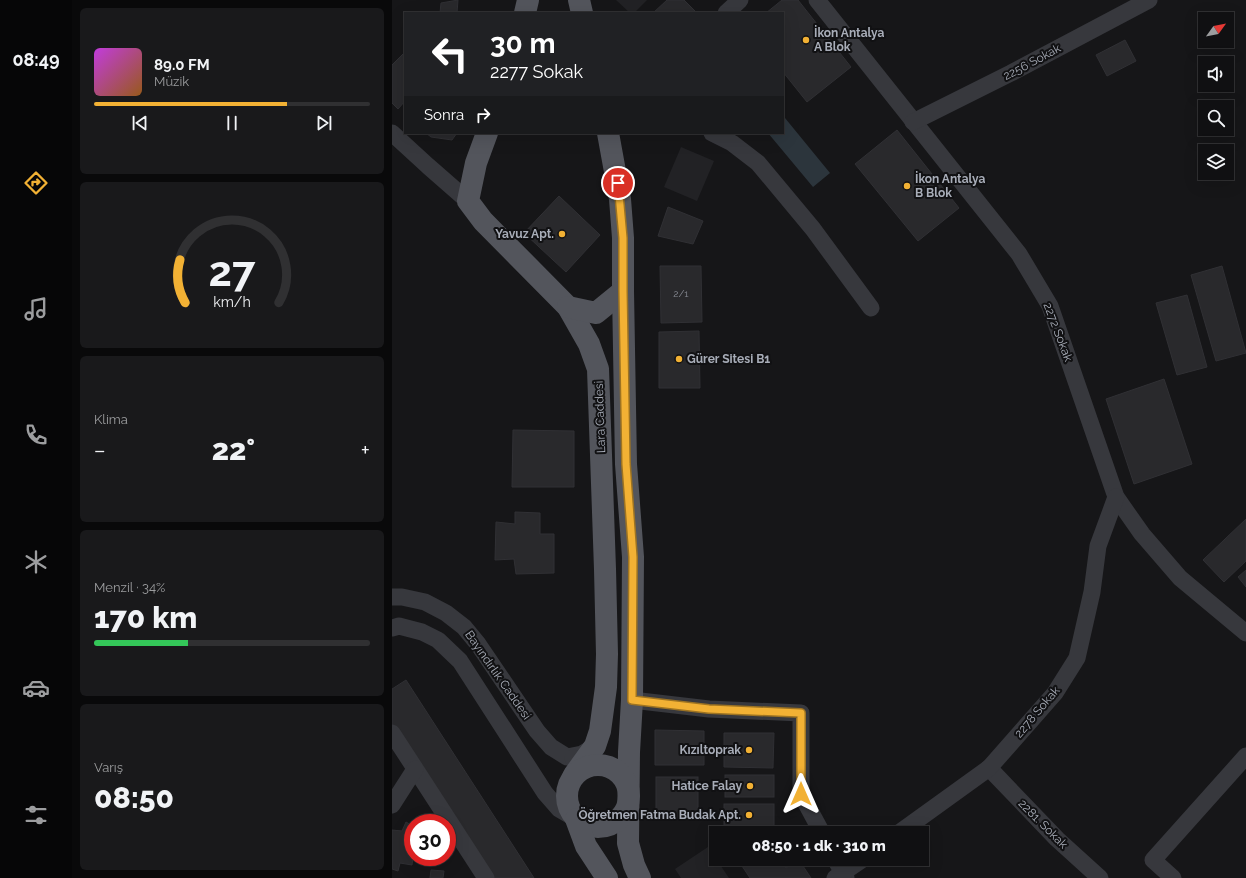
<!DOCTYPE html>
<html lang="tr">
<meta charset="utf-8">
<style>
body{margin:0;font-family:Raleway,sans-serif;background:#19191b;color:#f1f3f6;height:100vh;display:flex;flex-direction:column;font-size:15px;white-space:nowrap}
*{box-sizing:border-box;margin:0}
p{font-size:13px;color:#9c9d9f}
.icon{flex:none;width:22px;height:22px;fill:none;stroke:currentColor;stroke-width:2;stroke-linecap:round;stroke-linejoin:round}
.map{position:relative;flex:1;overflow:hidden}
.details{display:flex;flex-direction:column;gap:8px;padding:8px;background:#09090a;width:320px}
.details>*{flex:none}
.banner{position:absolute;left:12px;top:12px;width:380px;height:122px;border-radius:0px;box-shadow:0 4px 16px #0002,0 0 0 1px #303032;background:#202124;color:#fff;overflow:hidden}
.needle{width:26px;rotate:57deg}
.tools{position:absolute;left:806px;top:12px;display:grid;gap:8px}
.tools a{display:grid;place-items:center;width:36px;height:36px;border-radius:0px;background:#101012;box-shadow:0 4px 16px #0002,0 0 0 1px #303032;font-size:20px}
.speed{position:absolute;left:12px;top:814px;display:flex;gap:8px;font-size:20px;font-weight:700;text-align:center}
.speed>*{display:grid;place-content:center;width:52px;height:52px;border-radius:50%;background:#101012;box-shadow:0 4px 16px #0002,0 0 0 1px #303032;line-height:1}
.speed .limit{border:6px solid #d22;background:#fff;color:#111}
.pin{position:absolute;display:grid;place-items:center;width:34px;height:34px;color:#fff;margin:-17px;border:2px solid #fff;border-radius:50%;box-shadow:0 1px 4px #0007}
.me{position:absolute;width:44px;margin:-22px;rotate:0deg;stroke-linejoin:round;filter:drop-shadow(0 0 3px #0008)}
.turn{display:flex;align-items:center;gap:14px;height:84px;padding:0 20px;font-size:18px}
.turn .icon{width:52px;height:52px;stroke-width:2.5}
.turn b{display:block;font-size:28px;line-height:34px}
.then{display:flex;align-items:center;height:38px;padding:0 20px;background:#0003;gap:8px;font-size:15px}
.big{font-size:30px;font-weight:800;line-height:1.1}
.details .widget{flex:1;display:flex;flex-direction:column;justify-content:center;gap:6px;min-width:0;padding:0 14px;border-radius:6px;background:#19191b}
.details .dial{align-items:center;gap:0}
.dial svg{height:104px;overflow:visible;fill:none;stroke:#303032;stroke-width:7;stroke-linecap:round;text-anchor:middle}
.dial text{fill:#f1f3f6;stroke:none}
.song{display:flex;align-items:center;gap:12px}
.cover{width:48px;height:48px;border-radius:6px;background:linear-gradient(135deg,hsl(290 70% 55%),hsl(30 70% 35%))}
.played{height:4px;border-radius:2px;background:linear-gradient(90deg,#f2b134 70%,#303032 70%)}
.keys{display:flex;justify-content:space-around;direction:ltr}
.heat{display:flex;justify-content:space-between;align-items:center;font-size:22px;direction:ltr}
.charge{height:6px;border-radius:3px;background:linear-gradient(90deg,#34c759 34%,#303032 0)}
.trip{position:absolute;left:317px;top:826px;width:220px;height:40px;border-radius:0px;background:#101012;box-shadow:0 4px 16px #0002,0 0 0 1px #303032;font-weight:800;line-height:40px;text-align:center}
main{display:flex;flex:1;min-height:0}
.tab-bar{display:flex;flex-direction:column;width:72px;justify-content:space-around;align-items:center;background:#060607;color:#9c9d9f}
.tab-bar .icon{width:28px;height:28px}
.tab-bar .active{color:#f2b134}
.tab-bar b{font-size:18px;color:#f1f3f6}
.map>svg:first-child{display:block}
</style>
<main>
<nav class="tab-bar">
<b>08:49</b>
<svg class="icon active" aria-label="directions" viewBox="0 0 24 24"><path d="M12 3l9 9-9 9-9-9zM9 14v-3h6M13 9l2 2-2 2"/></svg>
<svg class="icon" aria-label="music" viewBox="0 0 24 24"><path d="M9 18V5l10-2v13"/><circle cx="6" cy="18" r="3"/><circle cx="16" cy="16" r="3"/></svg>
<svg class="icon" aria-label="phone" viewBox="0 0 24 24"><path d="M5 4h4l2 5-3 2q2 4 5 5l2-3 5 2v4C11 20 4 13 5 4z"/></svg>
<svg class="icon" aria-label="climate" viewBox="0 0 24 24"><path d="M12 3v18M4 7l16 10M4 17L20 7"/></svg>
<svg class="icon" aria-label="car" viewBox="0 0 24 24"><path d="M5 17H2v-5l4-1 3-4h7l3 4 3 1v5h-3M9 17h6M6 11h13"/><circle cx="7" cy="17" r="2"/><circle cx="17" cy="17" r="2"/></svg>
<svg class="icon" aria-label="filters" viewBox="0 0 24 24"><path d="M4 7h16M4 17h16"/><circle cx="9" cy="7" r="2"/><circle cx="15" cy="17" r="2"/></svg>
</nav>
<section class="details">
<div class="widget">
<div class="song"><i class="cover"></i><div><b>89.0 FM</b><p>Müzik</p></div></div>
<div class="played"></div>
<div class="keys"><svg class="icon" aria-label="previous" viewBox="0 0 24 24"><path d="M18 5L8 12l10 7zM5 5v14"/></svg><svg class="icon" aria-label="pause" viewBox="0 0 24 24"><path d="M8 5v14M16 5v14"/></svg><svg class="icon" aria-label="next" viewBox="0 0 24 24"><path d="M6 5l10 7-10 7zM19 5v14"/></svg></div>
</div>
<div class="widget dial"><svg viewBox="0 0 100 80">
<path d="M14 69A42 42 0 1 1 86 69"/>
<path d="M14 69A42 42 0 0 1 10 36" stroke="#f2b134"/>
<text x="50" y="56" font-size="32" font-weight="700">27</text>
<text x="50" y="72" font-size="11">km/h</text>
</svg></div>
<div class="widget"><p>Klima</p>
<div class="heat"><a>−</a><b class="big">22°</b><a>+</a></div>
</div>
<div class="widget"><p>Menzil · 34%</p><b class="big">170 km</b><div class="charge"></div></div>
<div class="widget"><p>Varış</p><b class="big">08:50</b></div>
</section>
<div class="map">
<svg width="854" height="878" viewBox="0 0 854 878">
<rect width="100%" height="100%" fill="#161618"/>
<!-- built -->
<g fill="#222225">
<path d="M 224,0 L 255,0 L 242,13 L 238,13 Z"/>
<path d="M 289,147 L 322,161 L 305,201 L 272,187 Z"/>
<path d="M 316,847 L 337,878 L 289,878 L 283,869 Z"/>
</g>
<!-- water -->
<path fill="#2c353c" d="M 393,118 L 438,173 L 421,187 L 376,133 L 391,133 L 391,119 Z"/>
<!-- building -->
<g fill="#29292c" stroke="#303034">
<path d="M 66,0 L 65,13 L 48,13 L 49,3 Z"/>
<path d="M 275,0 L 292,0 L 305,13 L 261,13 Z"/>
<path d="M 390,0 L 406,0 L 459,67 L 415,102 L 391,72 L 391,13 L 374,13 Z"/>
<path d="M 733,40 L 744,61 L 715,76 L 704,55 Z"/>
<path d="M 13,52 L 13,101 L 6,109 L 0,103 L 0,65 Z"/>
<path d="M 505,130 L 567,208 L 526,241 L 463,164 Z"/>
<path d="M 34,133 L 65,133 L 60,140 L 39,137 Z"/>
<path d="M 167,196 L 208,235 L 174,272 L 132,233 Z"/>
<path d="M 276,207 L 311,221 L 301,244 L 266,236 Z"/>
<path d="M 268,266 L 309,266 L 310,322 L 269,323 Z"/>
<path d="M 830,266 L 854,353 L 824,361 L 799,275 Z"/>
<path d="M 795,295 L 815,367 L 785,375 L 764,303 Z"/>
<path d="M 307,331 L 308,388 L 267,388 L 267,332 Z"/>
<path d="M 772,379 L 800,464 L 742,484 L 714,399 Z"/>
<path d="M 121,430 L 182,431 L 182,487 L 120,487 Z"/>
<path d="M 123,512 L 148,513 L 148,534 L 162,534 L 162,573 L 124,574 L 122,559 L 103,560 L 104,522 L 123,524 Z"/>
<path d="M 854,519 L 854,561 L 832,582 L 811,560 Z"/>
<path d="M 854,570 L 854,587 L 846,577 Z"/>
<path d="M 14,680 L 142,878 L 98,878 L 0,725 L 0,689 Z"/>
<path d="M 263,730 L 312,731 L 312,765 L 263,765 Z"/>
<path d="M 332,733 L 382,733 L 381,768 L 332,767 Z"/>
<rect x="333" y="775" width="49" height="22"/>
<rect x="264" y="777" width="42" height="41"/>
<rect x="332" y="804" width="50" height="22"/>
<path d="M 14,822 L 21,826 L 21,857 L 20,865 L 8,863 L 6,871 L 0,869 L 0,830 L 10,831 Z"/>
<path d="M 348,859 L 389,859 L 394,868 L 407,860 L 419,878 L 358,878 L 346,860 Z"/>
<path d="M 39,870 L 52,871 L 51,878 L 38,878 Z"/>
</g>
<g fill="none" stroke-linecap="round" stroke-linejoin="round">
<!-- minor -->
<g stroke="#37383d" stroke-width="17">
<path d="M 425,0 L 627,254 L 658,306 L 724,497 L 750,534 L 788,578 L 854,633"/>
<path d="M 334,13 L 348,0"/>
<path d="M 521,122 L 619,73 L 757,0"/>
<path d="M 0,133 L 36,166 L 76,201"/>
<path d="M 320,133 L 340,143 L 366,163 L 421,229 L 479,308"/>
<path d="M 0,597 L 10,597 L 33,602 L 54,613 L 72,627 L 86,644 L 145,731 L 159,747 L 175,757 L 190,754 L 203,746"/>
<path d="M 0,628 L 7,626 L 30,632 L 46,640 L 68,661 L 153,793 L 167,809 L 184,819"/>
<path d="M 240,700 L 317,709 L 409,713 L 409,794 L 430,833"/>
<path d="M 0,733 L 94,878"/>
<path d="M 181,758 L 210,765"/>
<path d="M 597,768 L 665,839 L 708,878"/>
<path d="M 0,805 L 23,769"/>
<path d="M 507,833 L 597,768 L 663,693 L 685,658 L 700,592 L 706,546 L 724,497"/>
<path d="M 443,859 L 454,878"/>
<path d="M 443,878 L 471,859"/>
<path d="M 781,878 L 761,860 L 854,756"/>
</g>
<!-- major -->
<g stroke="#53555c" stroke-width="22">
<path d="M 187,0 L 190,13"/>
<path d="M 133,13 L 136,0"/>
<path d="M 95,133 L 84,163 L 76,201 L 91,221 L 176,307 L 197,344 L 206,369 L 213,569 L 215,654 L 214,687 L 208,731 L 203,746 L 182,775"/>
<path d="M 216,133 L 228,199 L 231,238 L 231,291 L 234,464 L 241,557 L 240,700 L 237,752 L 236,843 L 242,865 L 248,878"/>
<path d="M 176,307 L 204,313 L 231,291"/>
<circle cx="206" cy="796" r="31"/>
<path d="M 184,819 L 194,846 L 215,878"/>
</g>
</g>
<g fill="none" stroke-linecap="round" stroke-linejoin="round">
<defs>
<path id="route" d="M 226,183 L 231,238 L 231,291 L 234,464 L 241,557 L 240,700 L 317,709 L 409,713 L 409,794"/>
</defs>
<!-- route casing -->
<use href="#route" stroke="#9d7322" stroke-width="10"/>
<!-- route -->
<use href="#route" stroke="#f2b134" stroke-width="7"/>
</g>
<!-- markers -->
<g fill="#f2b134" stroke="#111113" stroke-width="1.5">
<circle cx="414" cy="40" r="4"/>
<circle cx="515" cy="186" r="4"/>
<circle cx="170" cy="234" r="4"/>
<circle cx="287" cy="359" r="4"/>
<circle cx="357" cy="750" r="4"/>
<circle cx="358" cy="786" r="4"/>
<circle cx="357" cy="815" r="4"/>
</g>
<g text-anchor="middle" stroke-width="4" stroke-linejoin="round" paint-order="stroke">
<!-- number labels -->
<g font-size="10" fill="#888b94">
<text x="289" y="297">2/1</text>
</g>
<!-- poi labels -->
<g font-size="12" font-weight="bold" fill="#a8adb8" stroke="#111113" text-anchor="end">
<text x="422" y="37" text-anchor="start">İkon Antalya<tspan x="422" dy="14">A Blok</tspan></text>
<text x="523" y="183" text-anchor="start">İkon Antalya<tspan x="523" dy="14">B Blok</tspan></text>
<text x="162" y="238">Yavuz Apt.</text>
<text x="295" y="363" text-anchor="start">Gürer Sitesi B1</text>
<text x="349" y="754">Kızıltoprak</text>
<text x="350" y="790">Hatice Falay</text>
<text x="349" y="819">Öğretmen Fatma Budak Apt.</text>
</g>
<!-- street labels -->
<g font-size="12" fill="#a8adb8" stroke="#111113">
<text transform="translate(640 62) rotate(-28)" y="4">2256 Sokak</text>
<text transform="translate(666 332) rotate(69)" y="4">2272 Sokak</text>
<text transform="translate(208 417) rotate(-92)" y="4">Lara Caddesi</text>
<text transform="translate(106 675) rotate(55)" y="4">Bayındırlık Caddesi</text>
<text transform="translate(645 712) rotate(-50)" y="4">2278 Sokak</text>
<text transform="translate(651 824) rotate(45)" y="4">2281. Sokak</text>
</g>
</g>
</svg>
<div class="tools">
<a><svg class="needle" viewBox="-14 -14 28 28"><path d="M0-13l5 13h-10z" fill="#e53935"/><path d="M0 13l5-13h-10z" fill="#9c9d9f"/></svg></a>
<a><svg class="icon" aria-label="sound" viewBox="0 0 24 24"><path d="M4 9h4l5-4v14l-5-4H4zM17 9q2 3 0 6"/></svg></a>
<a><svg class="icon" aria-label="search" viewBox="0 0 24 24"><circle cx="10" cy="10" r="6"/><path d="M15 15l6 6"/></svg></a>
<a><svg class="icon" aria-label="layers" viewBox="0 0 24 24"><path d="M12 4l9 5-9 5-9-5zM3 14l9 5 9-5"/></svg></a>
</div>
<div class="speed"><div class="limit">30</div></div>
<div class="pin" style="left:226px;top:183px;background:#d93025"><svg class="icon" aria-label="arrive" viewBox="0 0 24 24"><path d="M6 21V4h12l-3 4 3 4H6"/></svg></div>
<svg class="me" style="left:409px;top:794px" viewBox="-20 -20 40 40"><path d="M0-17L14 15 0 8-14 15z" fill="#f2b134" stroke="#fff" stroke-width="4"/></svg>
<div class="trip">08:50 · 1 dk · 310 m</div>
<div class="banner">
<div class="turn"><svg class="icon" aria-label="left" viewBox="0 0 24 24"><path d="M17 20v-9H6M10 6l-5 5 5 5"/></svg><div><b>30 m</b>2277 Sokak</div></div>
<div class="then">Sonra<svg class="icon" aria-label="right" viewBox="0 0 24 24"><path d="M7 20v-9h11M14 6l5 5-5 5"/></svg></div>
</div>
</div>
</main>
